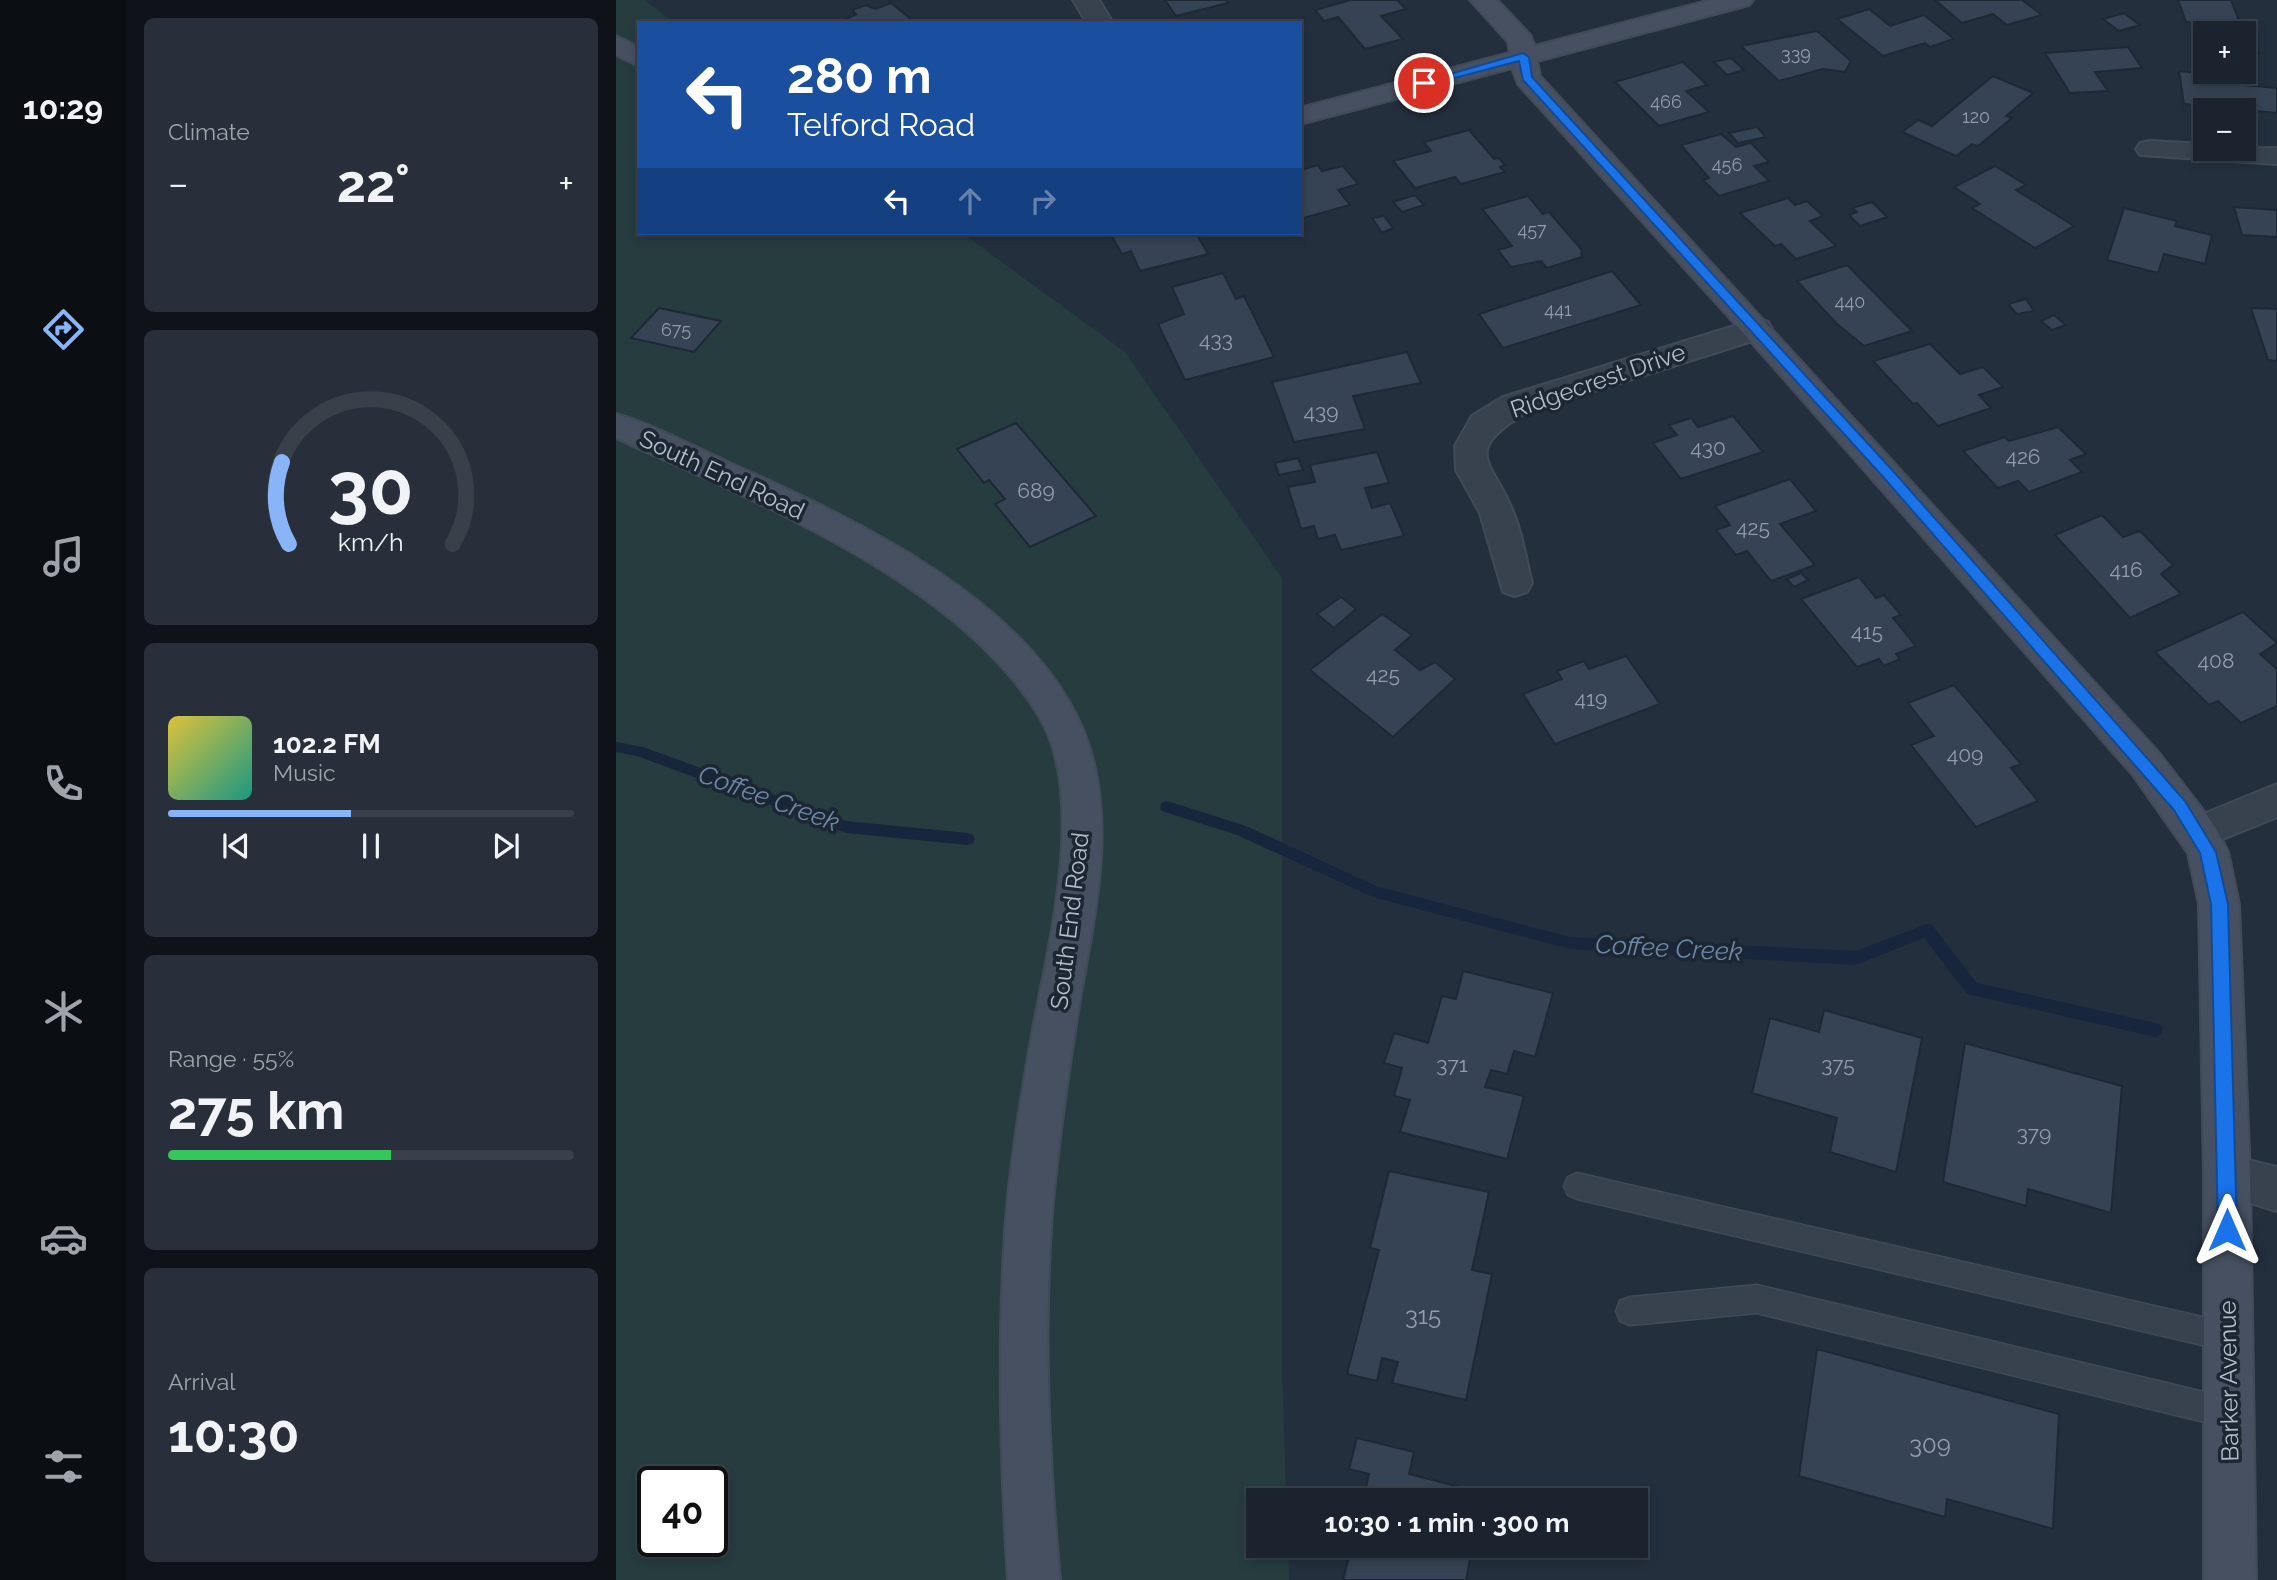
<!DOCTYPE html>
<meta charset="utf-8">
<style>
body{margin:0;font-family:Raleway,sans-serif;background:#282f3a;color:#f1f3f6;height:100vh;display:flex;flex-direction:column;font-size:26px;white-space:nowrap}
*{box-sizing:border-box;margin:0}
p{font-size:23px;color:#a0a4aa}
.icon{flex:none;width:38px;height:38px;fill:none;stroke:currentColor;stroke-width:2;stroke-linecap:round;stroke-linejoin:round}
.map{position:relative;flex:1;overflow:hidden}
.sheet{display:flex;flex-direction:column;gap:18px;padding:18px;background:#0f1319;width:490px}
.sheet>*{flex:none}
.guide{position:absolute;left:21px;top:21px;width:665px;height:214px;border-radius:0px;box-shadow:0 4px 10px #0003,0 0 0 2px #39404a;background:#1a4fa0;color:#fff;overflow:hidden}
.fabs{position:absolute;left:1577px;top:21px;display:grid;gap:14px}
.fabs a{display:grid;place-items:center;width:63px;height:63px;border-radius:0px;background:#1b232e;box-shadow:0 4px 10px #0003,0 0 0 2px #39404a;font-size:35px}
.speed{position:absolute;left:21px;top:1466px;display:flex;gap:14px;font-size:35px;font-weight:700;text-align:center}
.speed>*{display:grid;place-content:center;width:91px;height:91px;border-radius:50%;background:#1b232e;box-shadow:0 4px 10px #0003,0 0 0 2px #39404a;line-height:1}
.speed .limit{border:4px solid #111;border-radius:10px;background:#fff;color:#111}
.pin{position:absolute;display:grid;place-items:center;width:60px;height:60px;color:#fff;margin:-30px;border:4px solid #fff;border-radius:50%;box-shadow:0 2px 7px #0007}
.me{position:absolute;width:77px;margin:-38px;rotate:0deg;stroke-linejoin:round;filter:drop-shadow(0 0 5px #0008)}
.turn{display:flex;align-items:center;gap:24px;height:147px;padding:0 35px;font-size:32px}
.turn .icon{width:91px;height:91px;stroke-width:2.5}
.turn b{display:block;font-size:49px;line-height:60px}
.lanes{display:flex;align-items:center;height:66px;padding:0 35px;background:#0003;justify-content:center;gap:35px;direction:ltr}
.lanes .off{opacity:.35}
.big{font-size:52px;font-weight:700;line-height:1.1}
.sheet .card{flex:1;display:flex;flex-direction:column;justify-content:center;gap:10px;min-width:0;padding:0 24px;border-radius:10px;background:#282f3a}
.sheet .dial{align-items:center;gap:0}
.dial svg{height:182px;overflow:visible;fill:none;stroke:#39404a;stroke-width:7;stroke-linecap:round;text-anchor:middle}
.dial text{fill:#f1f3f6;stroke:none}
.song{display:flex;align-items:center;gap:21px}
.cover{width:84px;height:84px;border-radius:10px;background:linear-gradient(135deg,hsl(50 70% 55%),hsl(170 70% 35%))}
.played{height:7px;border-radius:4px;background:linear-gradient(90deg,#8ab4f8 45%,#39404a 45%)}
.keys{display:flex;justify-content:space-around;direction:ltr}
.heat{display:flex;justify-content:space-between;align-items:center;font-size:38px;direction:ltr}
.charge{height:10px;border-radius:5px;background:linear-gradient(90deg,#34c759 55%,#39404a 0)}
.trip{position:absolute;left:630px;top:1488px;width:402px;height:70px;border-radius:0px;background:#1b232e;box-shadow:0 4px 10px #0003,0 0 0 2px #39404a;font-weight:700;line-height:70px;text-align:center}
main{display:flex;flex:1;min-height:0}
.tab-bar{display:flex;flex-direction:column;width:126px;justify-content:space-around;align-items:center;background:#0b0e12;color:#a0a4aa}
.tab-bar .icon{width:49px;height:49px}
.tab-bar .active{color:#8ab4f8}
.tab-bar b{font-size:32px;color:#f1f3f6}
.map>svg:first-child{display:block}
</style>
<main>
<nav class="tab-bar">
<b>10:29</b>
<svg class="icon active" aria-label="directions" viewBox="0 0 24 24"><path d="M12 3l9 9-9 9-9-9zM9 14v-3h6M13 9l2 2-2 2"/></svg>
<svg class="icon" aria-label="music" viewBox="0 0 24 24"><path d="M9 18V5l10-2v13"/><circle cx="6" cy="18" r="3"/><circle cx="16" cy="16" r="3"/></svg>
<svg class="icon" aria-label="phone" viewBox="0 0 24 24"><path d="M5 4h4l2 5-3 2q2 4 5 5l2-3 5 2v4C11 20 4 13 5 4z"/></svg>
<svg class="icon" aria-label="climate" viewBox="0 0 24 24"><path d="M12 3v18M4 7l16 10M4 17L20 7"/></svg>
<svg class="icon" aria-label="car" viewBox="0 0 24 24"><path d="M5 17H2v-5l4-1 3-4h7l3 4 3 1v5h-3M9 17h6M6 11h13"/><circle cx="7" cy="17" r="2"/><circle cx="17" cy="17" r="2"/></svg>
<svg class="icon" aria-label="filters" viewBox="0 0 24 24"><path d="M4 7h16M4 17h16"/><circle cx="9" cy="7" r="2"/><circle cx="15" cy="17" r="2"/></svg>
</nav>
<section class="sheet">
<div class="card"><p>Climate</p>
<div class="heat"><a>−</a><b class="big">22°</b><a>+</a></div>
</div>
<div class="card dial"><svg viewBox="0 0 100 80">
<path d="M14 69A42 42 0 1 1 86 69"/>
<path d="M14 69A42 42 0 0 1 11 33" stroke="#8ab4f8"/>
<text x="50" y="56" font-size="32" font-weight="700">30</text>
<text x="50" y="72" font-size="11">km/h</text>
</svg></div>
<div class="card">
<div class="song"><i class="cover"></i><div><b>102.2 FM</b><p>Music</p></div></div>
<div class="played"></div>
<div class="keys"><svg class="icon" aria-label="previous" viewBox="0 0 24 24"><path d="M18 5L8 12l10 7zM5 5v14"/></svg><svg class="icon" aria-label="pause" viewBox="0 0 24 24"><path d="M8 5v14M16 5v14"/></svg><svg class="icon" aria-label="next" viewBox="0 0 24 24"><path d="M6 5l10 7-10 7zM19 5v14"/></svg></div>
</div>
<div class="card"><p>Range · 55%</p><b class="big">275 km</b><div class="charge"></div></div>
<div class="card"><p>Arrival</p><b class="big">10:30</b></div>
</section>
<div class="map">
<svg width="1661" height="1580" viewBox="0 0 1661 1580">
<rect width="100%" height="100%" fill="#242f3e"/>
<!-- green -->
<path fill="#263c3f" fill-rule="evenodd" d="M 0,0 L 28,0 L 59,23 L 23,23 L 23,233 L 346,233 L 509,352 L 666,578 L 666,1364 L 670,1500 L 642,1500 L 642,1545 L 672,1545 L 673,1580 L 0,1580 ZM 37,1482 L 96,1482 L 96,1542 L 37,1542 Z"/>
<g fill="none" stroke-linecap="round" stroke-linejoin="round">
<!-- stream -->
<g fill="#17263c" fill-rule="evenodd">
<path d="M 0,742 L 27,747 L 230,821 L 352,833 L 357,835 L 359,839 L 357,843 L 352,845 L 230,833 L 21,756 L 0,752 Z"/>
<path d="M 551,801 L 630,826 L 760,886 L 954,937 L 1240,951 L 1311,924 L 1316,925 L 1361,983 L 1539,1023 L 1544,1025 L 1547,1030 L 1544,1035 L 1539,1037 L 1351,994 L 1308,938 L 1240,965 L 954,949 L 757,897 L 621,835 L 546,811 L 544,807 L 546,803 Z"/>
</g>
</g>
<!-- building -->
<g fill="#364354" stroke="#1f2835" stroke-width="2">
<path d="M 549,0 L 610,0 L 612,3 L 560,16 Z"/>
<path d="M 735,0 L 781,0 L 790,9 L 765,16 L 787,39 L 749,49 L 722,17 L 708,21 L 699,10 Z"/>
<path d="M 1319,0 L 1406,0 L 1426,15 L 1391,25 L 1377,14 L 1346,23 Z"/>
<path d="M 1562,0 L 1615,0 L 1628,34 L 1635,34 L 1643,54 L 1628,54 L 1628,33 L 1589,33 L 1589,39 L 1583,23 L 1570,22 Z"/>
<path d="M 275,3 L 296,20 L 288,23 L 223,23 L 240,14 L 236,10 L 250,5 L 259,9 Z"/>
<path d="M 1253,9 L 1274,26 L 1308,15 L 1338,39 L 1314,47 L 1309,43 L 1267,56 L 1221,19 Z"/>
<path d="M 1508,13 L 1524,25 L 1503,31 L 1487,19 Z"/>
<path d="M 1201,31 L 1235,61 L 1229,72 L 1207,69 L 1163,81 L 1125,46 Z"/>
<path d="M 1512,47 L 1526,68 L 1479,72 L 1492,91 L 1454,93 L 1429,53 Z"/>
<path d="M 1115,58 L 1128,70 L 1111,75 L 1098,62 Z"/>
<path d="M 1067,62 L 1091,85 L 1070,91 L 1093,112 L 1043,126 L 999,82 Z"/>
<path d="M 1563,71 L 1616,76 L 1617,84 L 1661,88 L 1661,113 L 1568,104 Z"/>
<path d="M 1377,76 L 1417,93 L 1390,116 L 1396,118 L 1362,146 L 1356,144 L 1340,156 L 1286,132 L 1302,120 L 1316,126 Z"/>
<path d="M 1141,127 L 1150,137 L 1122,143 L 1113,133 Z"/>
<path d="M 853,130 L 878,159 L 883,158 L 889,165 L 884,167 L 889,172 L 845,184 L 839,177 L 799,188 L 777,161 L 815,151 L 808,142 Z"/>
<path d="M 1105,134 L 1120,147 L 1135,143 L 1153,162 L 1138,166 L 1153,181 L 1103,196 L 1087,180 L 1093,178 L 1065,145 Z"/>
<path d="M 702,165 L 706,171 L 727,166 L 742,184 L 722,190 L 734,205 L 684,219 L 684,170 Z"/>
<path d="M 1379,166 L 1410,185 L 1400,190 L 1458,226 L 1419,248 L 1356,208 L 1364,204 L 1338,187 Z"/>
<path d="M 799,195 L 808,205 L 786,212 L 777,202 Z"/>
<path d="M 912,196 L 927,214 L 933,212 L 965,249 L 966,257 L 931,268 L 925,261 L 895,267 L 882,250 L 896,246 L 866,209 Z"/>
<path d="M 1172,198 L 1179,205 L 1191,201 L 1207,216 L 1194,221 L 1220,246 L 1180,259 L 1165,244 L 1159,246 L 1124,213 Z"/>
<path d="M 1256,202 L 1271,217 L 1244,226 L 1233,215 L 1241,212 L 1236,208 Z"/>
<path d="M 1618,207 L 1661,210 L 1661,237 L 1626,235 Z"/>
<path d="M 1508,208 L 1561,221 L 1559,226 L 1596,235 L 1589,264 L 1548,254 L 1542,273 L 1491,260 Z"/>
<path d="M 768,216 L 777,228 L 766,233 L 756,218 Z"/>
<path d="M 494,233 L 580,233 L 592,254 L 524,271 L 515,251 L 506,254 Z"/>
<path d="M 1231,265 L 1296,331 L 1248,346 L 1220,323 L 1181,281 Z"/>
<path d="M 996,271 L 1025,305 L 887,348 L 863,314 Z"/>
<path d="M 607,273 L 620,299 L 628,296 L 658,357 L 569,380 L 542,324 L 568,314 L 556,287 Z"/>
<path d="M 1410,299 L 1418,311 L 1401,314 L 1392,304 Z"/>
<path d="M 43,308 L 105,321 L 78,352 L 15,338 Z"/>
<path d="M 1635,308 L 1661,309 L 1661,361 L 1652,360 Z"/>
<path d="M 1438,315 L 1450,325 L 1436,330 L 1425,321 Z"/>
<path d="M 1314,344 L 1344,374 L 1367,367 L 1387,387 L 1363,395 L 1375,408 L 1322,426 L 1301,403 L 1297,404 L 1257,361 Z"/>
<path d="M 791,352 L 805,383 L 737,396 L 749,429 L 678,442 L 656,382 Z"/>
<path d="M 1117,416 L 1147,452 L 1065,479 L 1037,443 L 1061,435 L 1053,425 L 1075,418 L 1082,427 Z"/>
<path d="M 400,423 L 480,516 L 414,547 L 379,504 L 389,499 L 373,480 L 368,483 L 341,449 Z"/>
<path d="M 1442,427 L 1470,454 L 1454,460 L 1466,472 L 1413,492 L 1402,481 L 1382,488 L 1347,451 L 1389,437 L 1393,441 Z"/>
<path d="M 761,452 L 773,483 L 749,488 L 756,508 L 774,503 L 788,536 L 725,550 L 719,535 L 702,539 L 698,526 L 685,529 L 672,487 L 699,482 L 694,465 Z"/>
<path d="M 682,458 L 687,470 L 663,475 L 659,463 Z"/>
<path d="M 1174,479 L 1200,511 L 1164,524 L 1199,565 L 1155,581 L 1131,551 L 1120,555 L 1100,530 L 1114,525 L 1099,506 Z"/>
<path d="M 1486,515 L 1507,537 L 1524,531 L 1557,565 L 1545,574 L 1565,594 L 1514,618 L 1439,535 Z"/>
<path d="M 1185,573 L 1192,580 L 1178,587 L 1171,579 Z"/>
<path d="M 1243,577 L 1260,598 L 1268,595 L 1285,615 L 1277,618 L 1300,646 L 1280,654 L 1284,659 L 1268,666 L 1263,659 L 1241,667 L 1185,599 Z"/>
<path d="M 725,597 L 740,609 L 718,628 L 701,614 Z"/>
<path d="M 1627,612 L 1661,643 L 1644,654 L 1661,669 L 1661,706 L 1625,723 L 1602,701 L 1593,705 L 1539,652 Z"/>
<path d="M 766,614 L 796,635 L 779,650 L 804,670 L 819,662 L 839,679 L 777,737 L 694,670 Z"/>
<path d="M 1010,656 L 1044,704 L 939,744 L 907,694 L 946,679 L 941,671 L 968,661 L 973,669 Z"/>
<path d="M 1338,685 L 1405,764 L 1395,768 L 1422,801 L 1360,827 L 1295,745 L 1318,736 L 1292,703 Z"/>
<path d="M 847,971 L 937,993 L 919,1057 L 898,1051 L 891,1074 L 875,1070 L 869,1087 L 908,1096 L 891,1159 L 784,1132 L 794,1100 L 778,1096 L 786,1068 L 768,1063 L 778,1033 L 812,1043 L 826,996 L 840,999 Z"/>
<path d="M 1208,1010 L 1306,1038 L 1280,1172 L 1214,1152 L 1221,1118 L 1136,1093 L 1154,1018 L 1203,1032 Z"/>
<path d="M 1349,1043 L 1506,1086 L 1495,1213 L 1412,1189 L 1410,1206 L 1327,1182 Z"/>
<path d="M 773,1171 L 873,1192 L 856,1270 L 876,1274 L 850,1400 L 776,1383 L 782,1362 L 766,1358 L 761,1381 L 731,1374 L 763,1250 L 754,1248 Z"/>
<path d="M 1201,1349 L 1443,1414 L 1437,1529 L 1331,1499 L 1329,1517 L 1183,1476 Z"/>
<path d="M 741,1438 L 798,1452 L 793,1474 L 868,1493 L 867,1500 L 747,1500 L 753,1474 L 733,1469 Z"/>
<path d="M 736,1545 L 857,1545 L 850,1580 L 727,1580 Z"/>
</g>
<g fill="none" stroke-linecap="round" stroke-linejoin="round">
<defs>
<g id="lane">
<path d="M 961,1173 L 1612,1323 L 1622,1327 L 1626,1337 L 1622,1347 L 1612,1351 L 961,1199 L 952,1195 L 948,1186 L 952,1177 Z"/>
<path d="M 1141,1285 L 1613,1398 L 1623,1403 L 1628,1413 L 1623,1423 L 1613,1428 L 1141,1313 L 1014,1325 L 1004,1321 L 1000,1311 L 1004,1301 L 1014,1297 Z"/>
</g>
<g id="street">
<path d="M 457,0 L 483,0 L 497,23 L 471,23 Z"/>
<path d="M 1534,141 L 1589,144 L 1589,149 L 1661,148 L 1661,164 L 1524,155 L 1520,149 L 1524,143 Z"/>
<path d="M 1141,319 L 1152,322 L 1156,329 L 1152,336 L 909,413 C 843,454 878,461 898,514 C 907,536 910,560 916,583 L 911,592 L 899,596 L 887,592 L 864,513 L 840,470 L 839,446 L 856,416 L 887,397 Z"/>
<path d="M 1661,784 L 1661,817 L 1582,849 L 1568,844 L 1562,833 L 1568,822 Z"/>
<path d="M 1611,1155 L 1661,1167 L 1661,1211 L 1595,1191 L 1588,1176 L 1595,1161 Z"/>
</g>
<g id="secondary">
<path d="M 854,0 L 881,0 L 914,35 L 919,46 L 1095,0 L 1137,0 L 1133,5 L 921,61 L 924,76 L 1543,753 L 1596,822 L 1606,840 L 1612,852 L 1623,904 L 1634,1176 L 1640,1580 L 1588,1580 L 1588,1176 L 1583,904 L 1572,853 L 1517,775 L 1130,336 L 902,84 L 896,68 L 684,124 L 684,108 L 894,53 L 892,42 Z"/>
<path d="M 0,36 L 23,47 L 23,66 L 0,55 Z"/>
<path d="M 0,414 C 39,425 76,446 112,462 C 238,519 424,603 472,743 C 501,828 477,921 463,1006 C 452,1075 442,1144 436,1213 C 427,1336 433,1458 444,1580 L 392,1580 C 384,1459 381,1339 390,1218 C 395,1158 405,1098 415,1039 C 431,950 472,800 424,718 C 344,582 138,501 0,438 Z"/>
</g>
</defs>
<!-- lane casing -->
<use href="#lane" stroke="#414a57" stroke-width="3"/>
<!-- street casing -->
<use href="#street" stroke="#414a57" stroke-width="4"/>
<!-- secondary casing -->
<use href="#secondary" stroke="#414a57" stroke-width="4"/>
<!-- lane -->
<use href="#lane" fill="#38414e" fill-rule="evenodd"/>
<!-- street -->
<use href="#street" fill="#38414e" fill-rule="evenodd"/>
<!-- secondary -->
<use href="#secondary" fill="#465061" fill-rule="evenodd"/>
</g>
<!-- route -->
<path fill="#1a73e8" stroke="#114b97" stroke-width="2" d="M 907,53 L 913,57 L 916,77 L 1277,471 L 1569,801 L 1600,852 L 1612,904 L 1621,1230 L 1618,1236 L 1611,1239 L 1605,1236 L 1602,1230 L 1595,904 L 1584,853 L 1558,810 L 1268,478 L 907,80 L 903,61 L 808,86 L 803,83 Z"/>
<g text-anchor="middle" stroke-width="7" stroke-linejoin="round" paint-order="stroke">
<!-- far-number labels -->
<g font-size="18" fill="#929caa">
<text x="1180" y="60">339</text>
<text x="1050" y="108">466</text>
<text x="1360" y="123">120</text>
<text x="1111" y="171">456</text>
<text x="916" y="236">457</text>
<text x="1234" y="308">440</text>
<text x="942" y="316">441</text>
<text x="60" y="336">675</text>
</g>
<!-- number labels -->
<g font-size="21" fill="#929caa">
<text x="600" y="347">433</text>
<text x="705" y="419">439</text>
<text x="1092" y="455">430</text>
<text x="1407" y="464">426</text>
<text x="420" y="498">689</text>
<text x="1137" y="535">425</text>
<text x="1510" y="577">416</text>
<text x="1251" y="639">415</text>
<text x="1600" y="668">408</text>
<text x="767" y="682">425</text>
<text x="975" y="706">419</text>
<text x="1349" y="762">409</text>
<text x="836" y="1072">371</text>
<text x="1222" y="1072">375</text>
<text x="1418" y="1141">379</text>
</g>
<!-- street labels -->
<g font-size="24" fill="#b4bcc9" stroke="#1d2633">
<text transform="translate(982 381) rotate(-19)" y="8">Ridgecrest Drive</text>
<text transform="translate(106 475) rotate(25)" y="8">South End Road</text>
<text transform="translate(454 921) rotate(-83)" y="8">South End Road</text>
<text transform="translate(1613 1381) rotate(-91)" y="8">Barker Avenue</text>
</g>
<!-- near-number labels -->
<g font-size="24" fill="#929caa">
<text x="807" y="1324">315</text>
<text x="1314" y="1453">309</text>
</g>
<!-- water labels -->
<g font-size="26" font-style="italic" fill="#6d86a8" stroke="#1d2633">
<text transform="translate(153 798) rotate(20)" y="9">Coffee Creek</text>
<text transform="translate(1053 948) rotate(3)" y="9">Coffee Creek</text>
</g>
</g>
</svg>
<div class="fabs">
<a>+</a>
<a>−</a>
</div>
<div class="speed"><div class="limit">40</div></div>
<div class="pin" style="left:808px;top:83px;background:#d93025"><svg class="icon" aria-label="arrive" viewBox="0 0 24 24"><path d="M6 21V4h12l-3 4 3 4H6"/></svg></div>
<svg class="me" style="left:1611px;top:1230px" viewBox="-20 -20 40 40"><path d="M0-17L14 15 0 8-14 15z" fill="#1a73e8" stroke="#fff" stroke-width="4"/></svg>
<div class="trip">10:30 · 1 min · 300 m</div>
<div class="guide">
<div class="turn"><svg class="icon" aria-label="left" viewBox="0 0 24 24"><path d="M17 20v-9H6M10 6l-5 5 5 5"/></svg><div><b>280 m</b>Telford Road</div></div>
<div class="lanes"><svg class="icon" aria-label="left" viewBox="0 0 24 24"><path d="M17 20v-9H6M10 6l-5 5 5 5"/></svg><svg class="icon off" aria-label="ahead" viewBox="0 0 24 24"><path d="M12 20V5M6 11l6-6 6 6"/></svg><svg class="icon off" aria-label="right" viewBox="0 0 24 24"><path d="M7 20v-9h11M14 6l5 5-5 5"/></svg></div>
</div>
</div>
</main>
